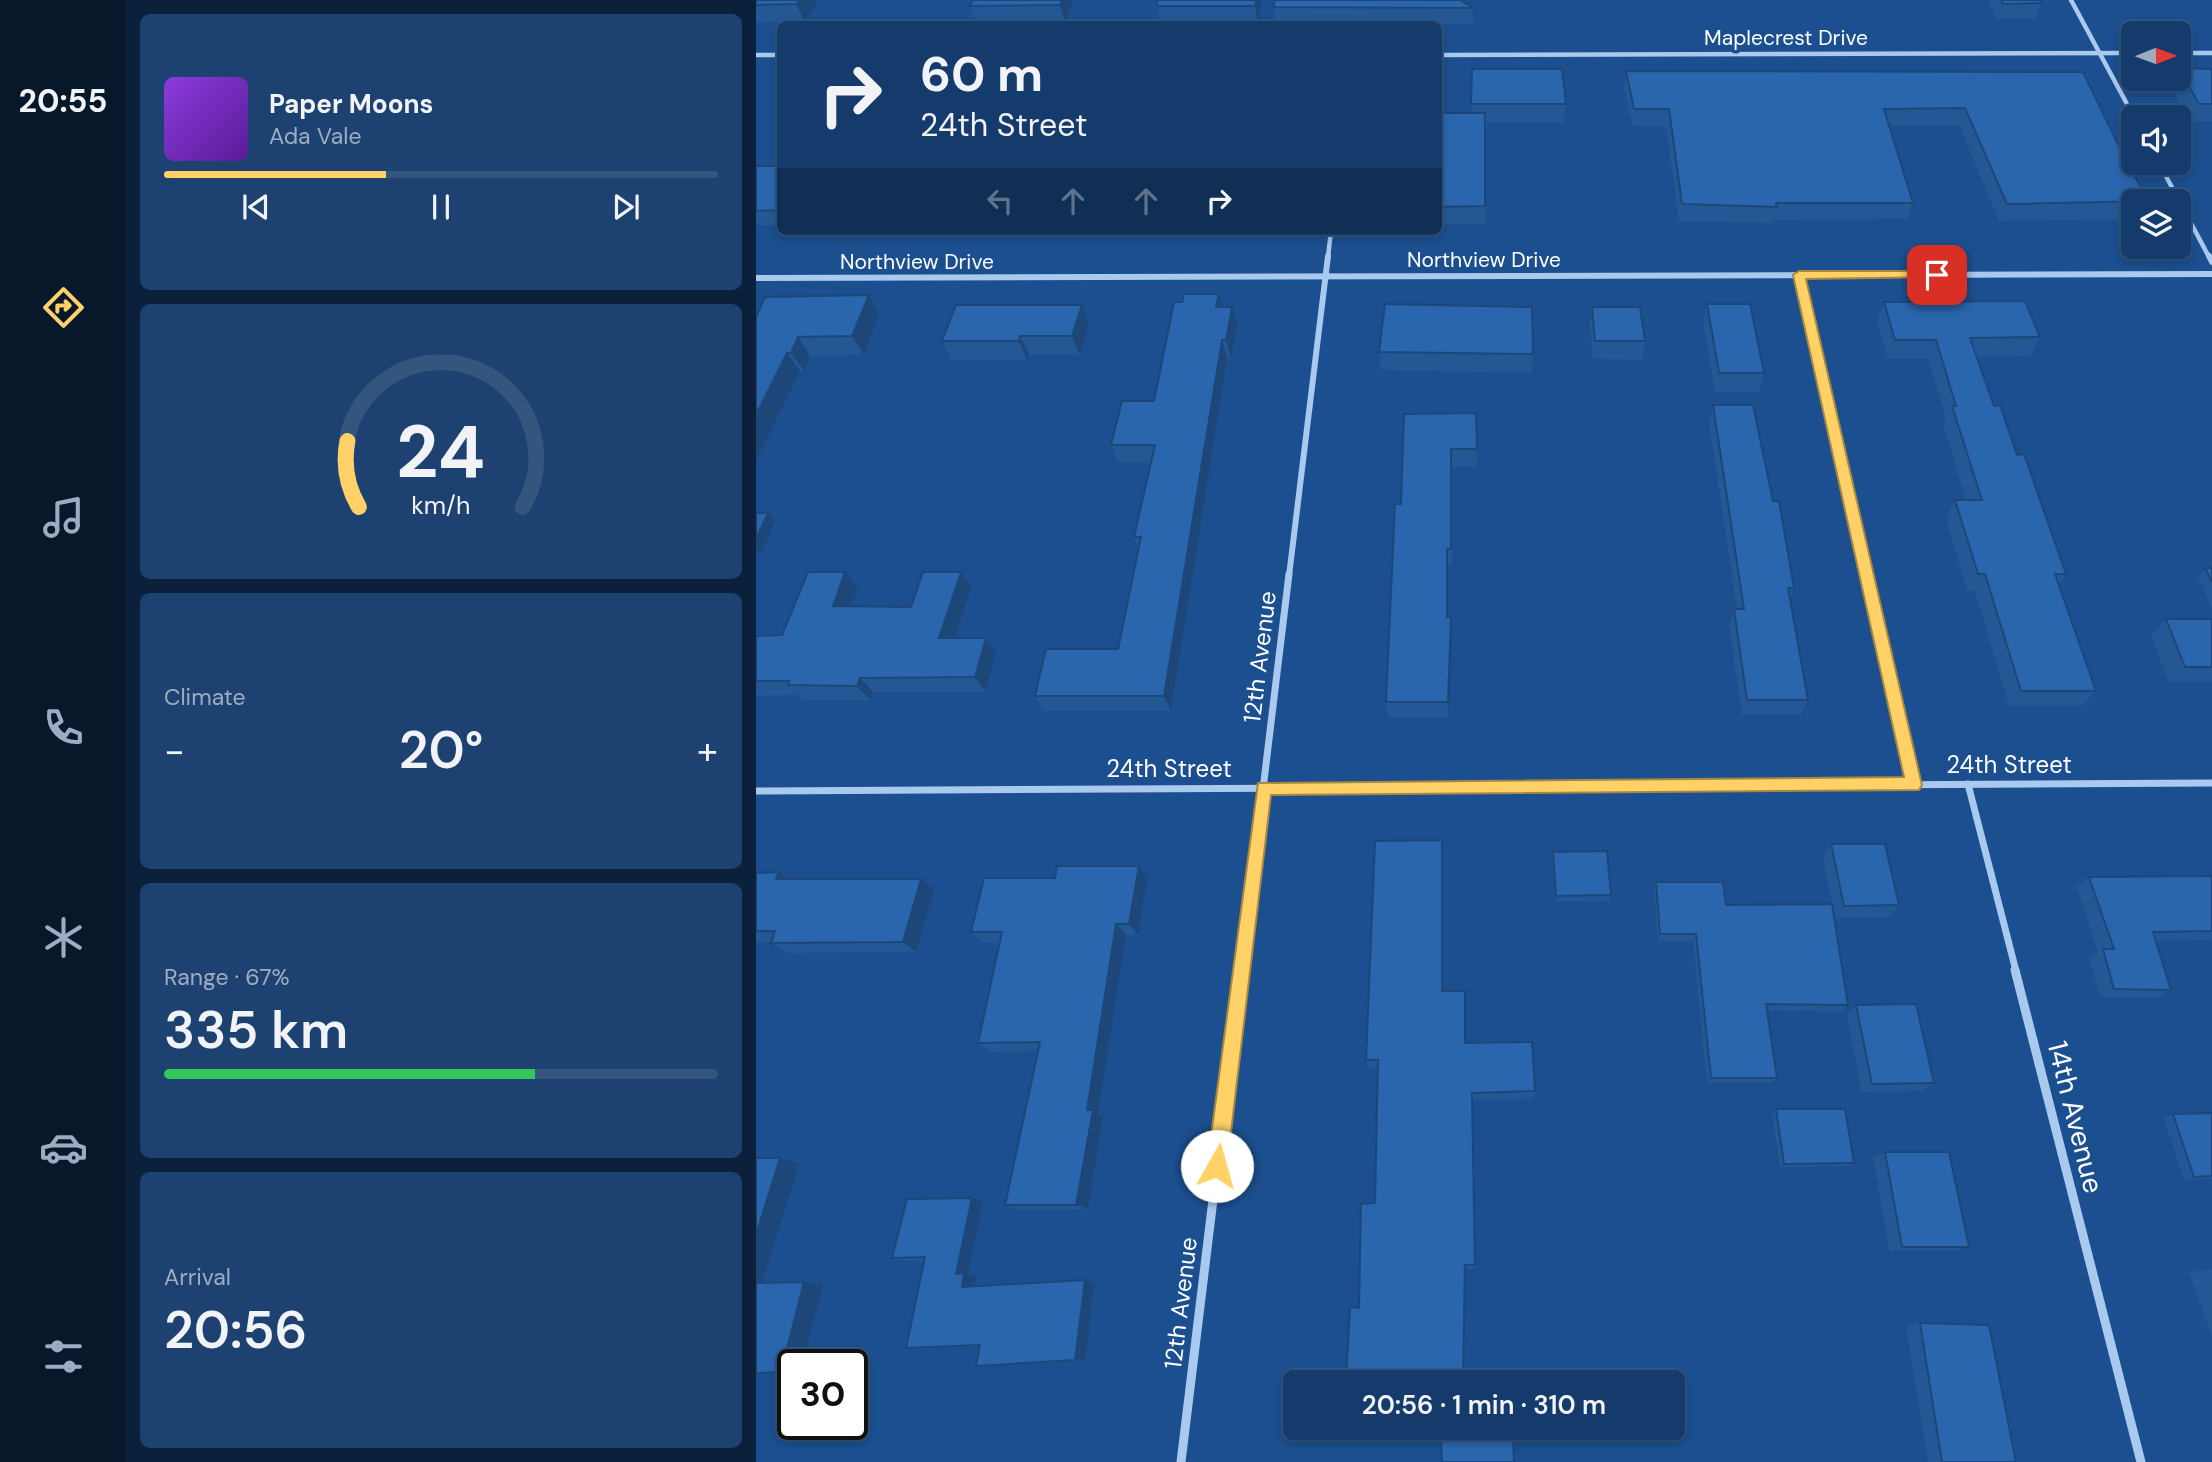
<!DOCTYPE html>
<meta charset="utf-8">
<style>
body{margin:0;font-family:"DM Sans",sans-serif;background:#1d4271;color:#f1f3f6;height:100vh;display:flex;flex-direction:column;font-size:26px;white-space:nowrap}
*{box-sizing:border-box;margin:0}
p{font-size:23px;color:#9dadc1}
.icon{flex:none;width:38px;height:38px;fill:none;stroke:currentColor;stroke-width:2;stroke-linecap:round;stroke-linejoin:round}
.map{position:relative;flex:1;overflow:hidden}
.details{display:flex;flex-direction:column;gap:14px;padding:14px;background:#0b203b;width:630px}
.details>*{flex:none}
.banner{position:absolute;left:21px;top:21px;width:665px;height:214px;border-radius:10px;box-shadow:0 4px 10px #0003,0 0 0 2px #33557e;background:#143b6b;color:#f1f3f6;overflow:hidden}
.needle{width:46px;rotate:89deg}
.controls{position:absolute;left:1365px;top:21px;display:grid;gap:14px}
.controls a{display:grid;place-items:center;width:70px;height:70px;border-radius:10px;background:#143b6b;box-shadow:0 4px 10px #0003,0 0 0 2px #33557e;font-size:35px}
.speed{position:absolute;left:21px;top:1349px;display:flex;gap:14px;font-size:35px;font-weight:700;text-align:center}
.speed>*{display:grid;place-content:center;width:91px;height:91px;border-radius:50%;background:#143b6b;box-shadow:0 4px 10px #0003,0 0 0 2px #33557e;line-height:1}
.speed .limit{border:4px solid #111;border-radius:10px;background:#fff;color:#111}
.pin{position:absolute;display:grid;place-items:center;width:60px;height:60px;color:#fff;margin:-30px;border-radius:14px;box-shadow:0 4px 10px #0006}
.me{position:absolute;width:77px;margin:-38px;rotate:7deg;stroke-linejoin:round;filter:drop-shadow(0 0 5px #0008)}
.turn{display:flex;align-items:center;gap:24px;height:147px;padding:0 28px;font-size:32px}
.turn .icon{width:91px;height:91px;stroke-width:2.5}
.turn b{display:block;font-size:49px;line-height:60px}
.lanes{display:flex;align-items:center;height:66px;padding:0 28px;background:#0003;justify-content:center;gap:35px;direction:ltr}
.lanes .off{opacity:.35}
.big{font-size:52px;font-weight:600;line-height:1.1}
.details .widget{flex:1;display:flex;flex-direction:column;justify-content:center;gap:10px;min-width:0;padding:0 24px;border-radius:10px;background:#1d4271}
.details .dial{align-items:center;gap:0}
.dial svg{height:182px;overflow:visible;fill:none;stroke:#33557e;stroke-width:7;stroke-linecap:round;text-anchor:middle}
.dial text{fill:#f1f3f6;stroke:none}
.song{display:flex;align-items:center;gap:21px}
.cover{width:84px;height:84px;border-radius:10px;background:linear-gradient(135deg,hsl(270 70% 55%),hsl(270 70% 35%))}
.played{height:7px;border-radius:4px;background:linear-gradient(90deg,#ffd166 40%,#33557e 40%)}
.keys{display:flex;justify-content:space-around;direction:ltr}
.heat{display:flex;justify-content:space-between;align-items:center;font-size:38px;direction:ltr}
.charge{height:10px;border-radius:5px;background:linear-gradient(90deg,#34c759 67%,#33557e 0)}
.trip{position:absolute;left:527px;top:1370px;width:402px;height:70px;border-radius:10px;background:#143b6b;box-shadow:0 4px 10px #0003,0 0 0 2px #33557e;font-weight:600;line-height:70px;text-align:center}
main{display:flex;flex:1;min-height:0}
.menu{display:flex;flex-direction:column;width:126px;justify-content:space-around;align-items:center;background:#08182b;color:#9dadc1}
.menu .icon{width:49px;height:49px}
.menu .selected{color:#ffd166}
.menu b{font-size:32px;color:#f1f3f6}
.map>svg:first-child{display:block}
</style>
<main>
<nav class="menu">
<b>20:55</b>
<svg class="icon selected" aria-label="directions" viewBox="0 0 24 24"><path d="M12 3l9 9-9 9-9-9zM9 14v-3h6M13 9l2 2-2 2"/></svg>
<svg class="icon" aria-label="music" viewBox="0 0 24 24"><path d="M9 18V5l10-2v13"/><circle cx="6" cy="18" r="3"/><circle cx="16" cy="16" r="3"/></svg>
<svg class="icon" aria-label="phone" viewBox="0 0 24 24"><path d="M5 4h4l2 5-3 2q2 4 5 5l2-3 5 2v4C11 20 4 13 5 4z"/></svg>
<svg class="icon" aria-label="climate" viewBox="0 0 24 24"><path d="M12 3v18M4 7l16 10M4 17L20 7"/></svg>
<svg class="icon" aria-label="car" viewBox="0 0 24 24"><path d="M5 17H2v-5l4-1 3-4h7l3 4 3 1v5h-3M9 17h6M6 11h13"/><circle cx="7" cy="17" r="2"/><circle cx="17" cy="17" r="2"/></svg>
<svg class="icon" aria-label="filters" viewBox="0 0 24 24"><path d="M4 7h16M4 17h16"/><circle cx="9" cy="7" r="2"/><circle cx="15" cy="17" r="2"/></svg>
</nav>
<section class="details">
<div class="widget">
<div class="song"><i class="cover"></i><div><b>Paper Moons</b><p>Ada Vale</p></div></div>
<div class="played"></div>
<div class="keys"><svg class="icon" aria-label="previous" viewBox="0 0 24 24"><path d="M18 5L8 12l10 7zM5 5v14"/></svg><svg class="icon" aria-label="pause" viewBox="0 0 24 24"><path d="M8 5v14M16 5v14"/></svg><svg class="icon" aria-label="next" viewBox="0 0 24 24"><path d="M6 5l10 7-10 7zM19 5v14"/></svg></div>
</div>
<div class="widget dial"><svg viewBox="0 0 100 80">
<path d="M14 69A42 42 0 1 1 86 69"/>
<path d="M14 69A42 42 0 0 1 9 40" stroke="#ffd166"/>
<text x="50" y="56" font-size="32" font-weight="700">24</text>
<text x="50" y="72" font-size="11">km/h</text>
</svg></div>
<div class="widget"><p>Climate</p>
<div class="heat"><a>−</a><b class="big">20°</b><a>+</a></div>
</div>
<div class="widget"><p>Range · 67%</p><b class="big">335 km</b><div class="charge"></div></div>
<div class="widget"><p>Arrival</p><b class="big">20:56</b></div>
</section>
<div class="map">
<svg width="1456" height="1462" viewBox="0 0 1456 1462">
<rect width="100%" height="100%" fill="#1b4f8f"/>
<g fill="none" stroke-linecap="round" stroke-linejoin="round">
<!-- minor-far3 -->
<g stroke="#a9c9ee" stroke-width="4.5">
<path d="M 1315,0 L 1378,117"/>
<path d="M 1423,53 L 1456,53"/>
<path d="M 0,55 L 24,55"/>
<path d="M 682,55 L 1377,53"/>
<path d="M 1403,163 L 1453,257"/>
<path d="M 572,257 L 575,231"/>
</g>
<!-- minor-far2 -->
<g stroke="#a9c9ee" stroke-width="6">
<path d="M 1453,256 L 1456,262"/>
<path d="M 1043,275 L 1111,576"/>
<path d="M 0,278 L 1456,274"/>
<path d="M 533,576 L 572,256"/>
</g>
<!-- minor-far1 -->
<g stroke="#a9c9ee" stroke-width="7">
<path d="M 1110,574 L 1158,785"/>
<path d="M 1212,784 L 1260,971"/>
<path d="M 0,791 L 1456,783"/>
<path d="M 485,971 L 533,574"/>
</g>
<!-- minor -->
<g stroke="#a9c9ee" stroke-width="9">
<path d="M 1259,970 L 1385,1462"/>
<path d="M 425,1462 L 485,970"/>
</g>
</g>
<!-- wall -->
<g fill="#245895">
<path d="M 0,0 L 62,0 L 49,22 L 0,22 Z"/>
<path d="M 217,0 L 317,0 L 309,23 L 221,23 L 214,6 Z"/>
<path d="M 506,0 L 502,24 L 405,24 L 401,6 Z"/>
<path d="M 1232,0 L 1284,0 L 1286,3 L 1279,19 L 1241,19 Z"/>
<path d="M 517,7 L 717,8 L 717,24 L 520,23 Z"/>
<path d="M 1423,68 L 1456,69 L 1456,121 L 1434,121 L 1413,85 L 1416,79 L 1423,79 Z"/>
<path d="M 716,69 L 810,104 L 808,123 L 729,123 L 729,224 L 682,224 L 682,113 L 715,113 Z"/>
<path d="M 870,71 L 1327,72 L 1377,201 L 1377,219 L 1243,221 L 1203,125 L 1134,125 L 1157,203 L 1151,219 L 1018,220 L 1017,223 L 923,221 L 910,126 L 877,126 L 868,88 Z"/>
<rect x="0" y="166" width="24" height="59"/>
<path d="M 1128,302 L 1284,337 L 1274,356 L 1221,357 L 1238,406 L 1261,455 L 1310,574 L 1303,585 L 1340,691 L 1326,706 L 1253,706 L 1219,591 L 1211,591 L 1190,518 L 1199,500 L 1210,500 L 1187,424 L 1190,418 L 1172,359 L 1132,359 L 1121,321 Z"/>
<path d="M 951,304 L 1008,373 L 1003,392 L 959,392 L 947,323 Z"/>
<path d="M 466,307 L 481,325 L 475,358 L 471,358 L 415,711 L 288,711 L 279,696 L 362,649 L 383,549 L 378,537 L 395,463 L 362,462 L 355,445 L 398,401 Z"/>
<path d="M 836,307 L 889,341 L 886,360 L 837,359 L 834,326 Z"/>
<path d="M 123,314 L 108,355 L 54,356 L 48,371 L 44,371 L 0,317 Z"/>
<path d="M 333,324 L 324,355 L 273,355 L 271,360 L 195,360 L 186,341 Z"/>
<path d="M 623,352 L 777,354 L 776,373 L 625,370 Z"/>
<path d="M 957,405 L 1017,501 L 1038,588 L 1034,599 L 1052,700 L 1045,715 L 986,715 L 973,625 L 978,609 L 981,609 L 953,423 Z"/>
<path d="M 720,413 L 721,467 L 695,467 L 696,566 L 692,566 L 692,617 L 695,617 L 696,634 L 693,717 L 632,717 L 630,702 L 645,504 Z"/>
<path d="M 1449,568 L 1456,568 L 1456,608 L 1442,577 Z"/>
<path d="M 102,588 L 95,606 L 155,607 L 215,588 L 199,638 L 240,653 L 229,692 L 117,692 L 114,700 L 46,700 L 42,695 L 0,696 L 0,636 L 26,635 Z"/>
<path d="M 1410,619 L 1456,619 L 1456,682 L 1413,682 L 1395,636 Z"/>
<path d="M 1075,844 L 1143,905 L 1133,917 L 1079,918 L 1067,857 Z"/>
<path d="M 797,852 L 855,895 L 853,901 L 799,902 L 796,859 Z"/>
<path d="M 687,853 L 687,991 L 710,1043 L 779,1091 L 778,1099 L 716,1100 L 719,1268 L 709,1269 L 707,1382 L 590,1382 L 603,1308 L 619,1203 L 622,1068 L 613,1068 L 610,1060 Z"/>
<path d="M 0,873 L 32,879 L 178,890 L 160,952 L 31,953 L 15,943 L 15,942 L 0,942 Z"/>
<path d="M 1456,876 L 1456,942 L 1455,940 L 1400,941 L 1415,990 L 1400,998 L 1344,997 L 1333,958 L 1342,952 L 1321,887 L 1333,877 Z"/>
<path d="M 391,879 L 382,935 L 370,935 L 342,1114 L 347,1117 L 332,1209 L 262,1210 L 249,1205 L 282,1051 L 235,1052 L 222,1043 L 244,943 L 228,943 L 215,932 Z"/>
<path d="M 900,882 L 970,905 L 1092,1005 L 1086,1012 L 1011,1010 L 1021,1078 L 1016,1083 L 951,1083 L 937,941 L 902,941 L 898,890 Z"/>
<path d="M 1100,1005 L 1178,1083 L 1166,1091 L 1106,1092 L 1091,1015 Z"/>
<path d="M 1020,1109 L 1098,1163 L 1093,1166 L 1024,1167 L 1016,1113 Z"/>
<path d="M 1456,1113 L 1456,1179 L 1428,1180 L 1408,1118 L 1417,1114 Z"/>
<path d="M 1129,1152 L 1213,1247 L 1199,1251 L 1133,1251 L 1117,1158 Z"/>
<path d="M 227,1202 L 212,1274 L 220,1276 L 218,1286 L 338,1283 L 329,1361 L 220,1366 L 223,1346 L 164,1349 L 150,1348 L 169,1260 L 150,1261 L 136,1258 Z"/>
<path d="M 1456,1269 L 1456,1337 L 1433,1272 Z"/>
<path d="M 1164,1323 L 1260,1462 L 1172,1462 L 1150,1325 Z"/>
<path d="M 757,1436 L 757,1437 L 685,1440 L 686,1439 Z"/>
</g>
<!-- shaded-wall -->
<g fill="#1d4779">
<path d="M 43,0 L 62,0 L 49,22 L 40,4 Z"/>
<path d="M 306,0 L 317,0 L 309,23 L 304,5 Z"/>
<path d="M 500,0 L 506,0 L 502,24 L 499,6 Z"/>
<path d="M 463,294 L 467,313 L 460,307 Z"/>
<path d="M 113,295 L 123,314 L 108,355 L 96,336 Z"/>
<path d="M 326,305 L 333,324 L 324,355 L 316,336 Z"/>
<path d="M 476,307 L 481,325 L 475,358 L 470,340 Z"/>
<path d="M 264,336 L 273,355 L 271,360 L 263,341 Z"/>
<path d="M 42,337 L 54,356 L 48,371 L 35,353 Z"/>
<path d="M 466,340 L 471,358 L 415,711 L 408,696 Z"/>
<path d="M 31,353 L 44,371 L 0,462 L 0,415 Z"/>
<path d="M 12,513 L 19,521 L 4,555 L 0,550 L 0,539 Z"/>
<path d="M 89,572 L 102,588 L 90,621 L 77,606 Z"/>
<path d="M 205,572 L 215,588 L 194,653 L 183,638 Z"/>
<path d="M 695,617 L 696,634 L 693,717 L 692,702 Z"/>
<path d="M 230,638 L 240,653 L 229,692 L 219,677 Z"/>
<path d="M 104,678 L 117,692 L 114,700 L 101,686 Z"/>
<path d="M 686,840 L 687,853 L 687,1001 L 686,991 Z"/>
<path d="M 383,866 L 391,879 L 382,935 L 373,924 Z"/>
<path d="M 23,872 L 39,884 L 20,879 Z"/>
<path d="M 165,879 L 178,890 L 160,952 L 147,942 Z"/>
<path d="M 360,924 L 370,935 L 342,1114 L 347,1117 L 332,1209 L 320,1205 L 331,1110 Z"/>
<path d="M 24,1158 L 43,1164 L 5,1286 L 0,1286 L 0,1235 Z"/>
<path d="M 216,1198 L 227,1202 L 212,1274 L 220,1276 L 218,1289 L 206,1287 L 200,1274 Z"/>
<path d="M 329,1280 L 338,1283 L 329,1361 L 319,1360 Z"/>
<path d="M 48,1282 L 67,1285 L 46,1365 L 37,1365 L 37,1372 L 25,1372 Z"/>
</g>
<!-- building -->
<g fill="#2a66ad" stroke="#1d4779" stroke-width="2">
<path d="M 0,0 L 43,0 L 40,4 L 0,5 Z"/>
<path d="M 217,0 L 306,0 L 304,5 L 214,6 Z"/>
<path d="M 401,0 L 500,0 L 499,6 L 401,6 Z"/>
<path d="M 519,0 L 704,0 L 717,8 L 517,7 Z"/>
<path d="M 1245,0 L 1284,0 L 1286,3 L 1247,4 Z"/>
<path d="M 1423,68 L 1456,69 L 1456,104 L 1443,104 Z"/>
<path d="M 716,69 L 806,69 L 810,104 L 715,104 Z"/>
<path d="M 870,71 L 1327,72 L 1375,171 L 1394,201 L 1251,204 L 1209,108 L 1128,109 L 1157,203 L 1020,203 L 1021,207 L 926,204 L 913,109 L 878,109 Z"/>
<path d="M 682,113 L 729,113 L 729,206 L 682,207 Z"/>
<path d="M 0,166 L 24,166 L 24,210 L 0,211 Z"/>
<path d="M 428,294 L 463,294 L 460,307 L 476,307 L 470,340 L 466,340 L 408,696 L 279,696 L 290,649 L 362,649 L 385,537 L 378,537 L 399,445 L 355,445 L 366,401 L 398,401 L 418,302 L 426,302 Z"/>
<path d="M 113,295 L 96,336 L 42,337 L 35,353 L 31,353 L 0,415 L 0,317 L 9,297 Z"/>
<path d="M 1269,301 L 1284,337 L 1214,338 L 1238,406 L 1244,405 L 1261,455 L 1268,454 L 1310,574 L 1299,574 L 1340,691 L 1265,691 L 1229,574 L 1222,574 L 1199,500 L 1226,500 L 1196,406 L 1200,406 L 1180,340 L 1139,340 L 1128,302 Z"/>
<path d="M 629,304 L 776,307 L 777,354 L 623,352 Z"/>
<path d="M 951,304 L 994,304 L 1008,373 L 963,373 Z"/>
<path d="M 200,305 L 326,305 L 316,336 L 264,336 L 263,341 L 186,341 Z"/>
<path d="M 836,307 L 884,307 L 889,341 L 839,341 Z"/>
<path d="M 957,405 L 997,405 L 1017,501 L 1023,501 L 1038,588 L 1032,588 L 1052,700 L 991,700 L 978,609 L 988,609 Z"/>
<path d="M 720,413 L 721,449 L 695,449 L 695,549 L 691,549 L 691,617 L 695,617 L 692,702 L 630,702 L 639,504 L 645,504 L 648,414 Z"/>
<path d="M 0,513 L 12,513 L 0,539 Z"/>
<path d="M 1449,568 L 1456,568 L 1456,582 Z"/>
<path d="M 52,572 L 89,572 L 77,606 L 155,607 L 167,572 L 205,572 L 183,638 L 230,638 L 219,677 L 104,678 L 101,686 L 32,685 L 33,681 L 0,681 L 0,636 L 26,635 Z"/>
<path d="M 1410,619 L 1456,619 L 1456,667 L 1429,667 Z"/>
<path d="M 686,840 L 686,991 L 709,991 L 709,1043 L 776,1042 L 779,1091 L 716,1093 L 719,1265 L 709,1265 L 707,1382 L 590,1382 L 594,1307 L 603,1308 L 605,1204 L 619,1203 L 622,1060 L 610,1060 L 619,841 Z"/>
<path d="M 1075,844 L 1129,844 L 1143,905 L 1088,906 Z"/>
<path d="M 851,851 L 855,895 L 800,896 L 797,852 Z"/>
<path d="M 301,866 L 383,866 L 373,924 L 360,924 L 331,1110 L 337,1110 L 320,1205 L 249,1205 L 284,1042 L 222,1043 L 246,932 L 215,932 L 228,878 L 299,878 Z"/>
<path d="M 23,872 L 20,879 L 165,879 L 147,942 L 15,943 L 19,931 L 0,931 L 0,873 Z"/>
<path d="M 1456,876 L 1456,931 L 1397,932 L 1415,990 L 1358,989 L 1347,949 L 1358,949 L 1333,877 Z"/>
<path d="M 900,882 L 967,882 L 970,905 L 1076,904 L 1092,1005 L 1010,1004 L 1021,1078 L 955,1078 L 940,934 L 904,934 Z"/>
<path d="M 1160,1004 L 1178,1083 L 1116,1084 L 1100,1005 Z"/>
<path d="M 1020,1109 L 1089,1109 L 1098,1163 L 1028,1164 Z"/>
<path d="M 1456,1113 L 1456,1176 L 1438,1177 L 1417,1114 Z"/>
<path d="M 1129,1152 L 1193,1152 L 1213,1247 L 1146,1247 Z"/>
<path d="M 0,1158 L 24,1158 L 0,1235 Z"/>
<path d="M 216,1198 L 200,1274 L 208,1273 L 206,1287 L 329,1280 L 319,1360 L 220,1366 L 224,1345 L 150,1348 L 169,1257 L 136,1258 L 151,1199 Z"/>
<path d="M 48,1282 L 25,1372 L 0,1373 L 0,1283 Z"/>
<path d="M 1164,1323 L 1233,1325 L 1260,1462 L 1186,1462 Z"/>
<path d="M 757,1437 L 758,1462 L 686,1462 L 685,1440 Z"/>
</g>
<!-- route -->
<path fill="#ffd166" stroke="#a68842" stroke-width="2" d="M 1181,271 L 1185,272 L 1185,277 L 1050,279 L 1166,785 L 1163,790 L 515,795 L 471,1166 L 468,1172 L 461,1175 L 454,1172 L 451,1166 L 502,783 L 1148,777 L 1037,275 L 1043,271 Z"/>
<g text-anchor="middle" stroke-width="7" stroke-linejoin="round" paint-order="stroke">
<!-- far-street labels -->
<g font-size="21" fill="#fff" stroke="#1b4f8f">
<text x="1030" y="45">Maplecrest Drive</text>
<text x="728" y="267">Northview Drive</text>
<text x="161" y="269">Northview Drive</text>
</g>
<!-- street labels -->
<g font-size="24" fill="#fff" stroke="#1b4f8f">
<text transform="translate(504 657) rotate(-83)" y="8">12th Avenue</text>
<text x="1253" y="773">24th Street</text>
<text x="413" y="777">24th Street</text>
<text transform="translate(425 1303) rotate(-83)" y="8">12th Avenue</text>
</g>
<!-- near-street labels -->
<g font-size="28" fill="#fff" stroke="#1b4f8f">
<text transform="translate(1320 1117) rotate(76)" y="10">14th Avenue</text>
</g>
</g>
</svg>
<div class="controls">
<a><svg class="needle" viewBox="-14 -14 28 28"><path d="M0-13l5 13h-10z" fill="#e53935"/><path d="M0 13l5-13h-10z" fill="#9dadc1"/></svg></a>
<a><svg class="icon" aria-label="sound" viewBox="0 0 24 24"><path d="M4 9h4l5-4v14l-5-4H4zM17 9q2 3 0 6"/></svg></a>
<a><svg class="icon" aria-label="layers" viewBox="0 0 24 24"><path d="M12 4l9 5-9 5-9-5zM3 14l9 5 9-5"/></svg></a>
</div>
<div class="speed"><div class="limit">30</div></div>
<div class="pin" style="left:1181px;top:275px;background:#d93025"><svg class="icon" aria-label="arrive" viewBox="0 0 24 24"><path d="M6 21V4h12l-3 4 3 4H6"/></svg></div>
<svg class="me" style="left:461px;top:1166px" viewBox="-20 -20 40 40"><circle r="19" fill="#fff"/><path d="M0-13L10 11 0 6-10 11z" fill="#ffd166"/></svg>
<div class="trip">20:56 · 1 min · 310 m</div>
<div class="banner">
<div class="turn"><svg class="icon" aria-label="right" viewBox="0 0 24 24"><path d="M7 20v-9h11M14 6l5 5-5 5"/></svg><div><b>60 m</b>24th Street</div></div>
<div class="lanes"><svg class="icon off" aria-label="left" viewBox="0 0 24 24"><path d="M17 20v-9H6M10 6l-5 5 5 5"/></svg><svg class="icon off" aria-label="ahead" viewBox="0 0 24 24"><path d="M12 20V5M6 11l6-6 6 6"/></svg><svg class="icon off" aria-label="ahead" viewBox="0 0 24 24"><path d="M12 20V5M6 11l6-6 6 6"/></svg><svg class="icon" aria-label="right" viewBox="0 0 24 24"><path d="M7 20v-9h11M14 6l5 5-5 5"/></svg></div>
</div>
</div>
</main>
